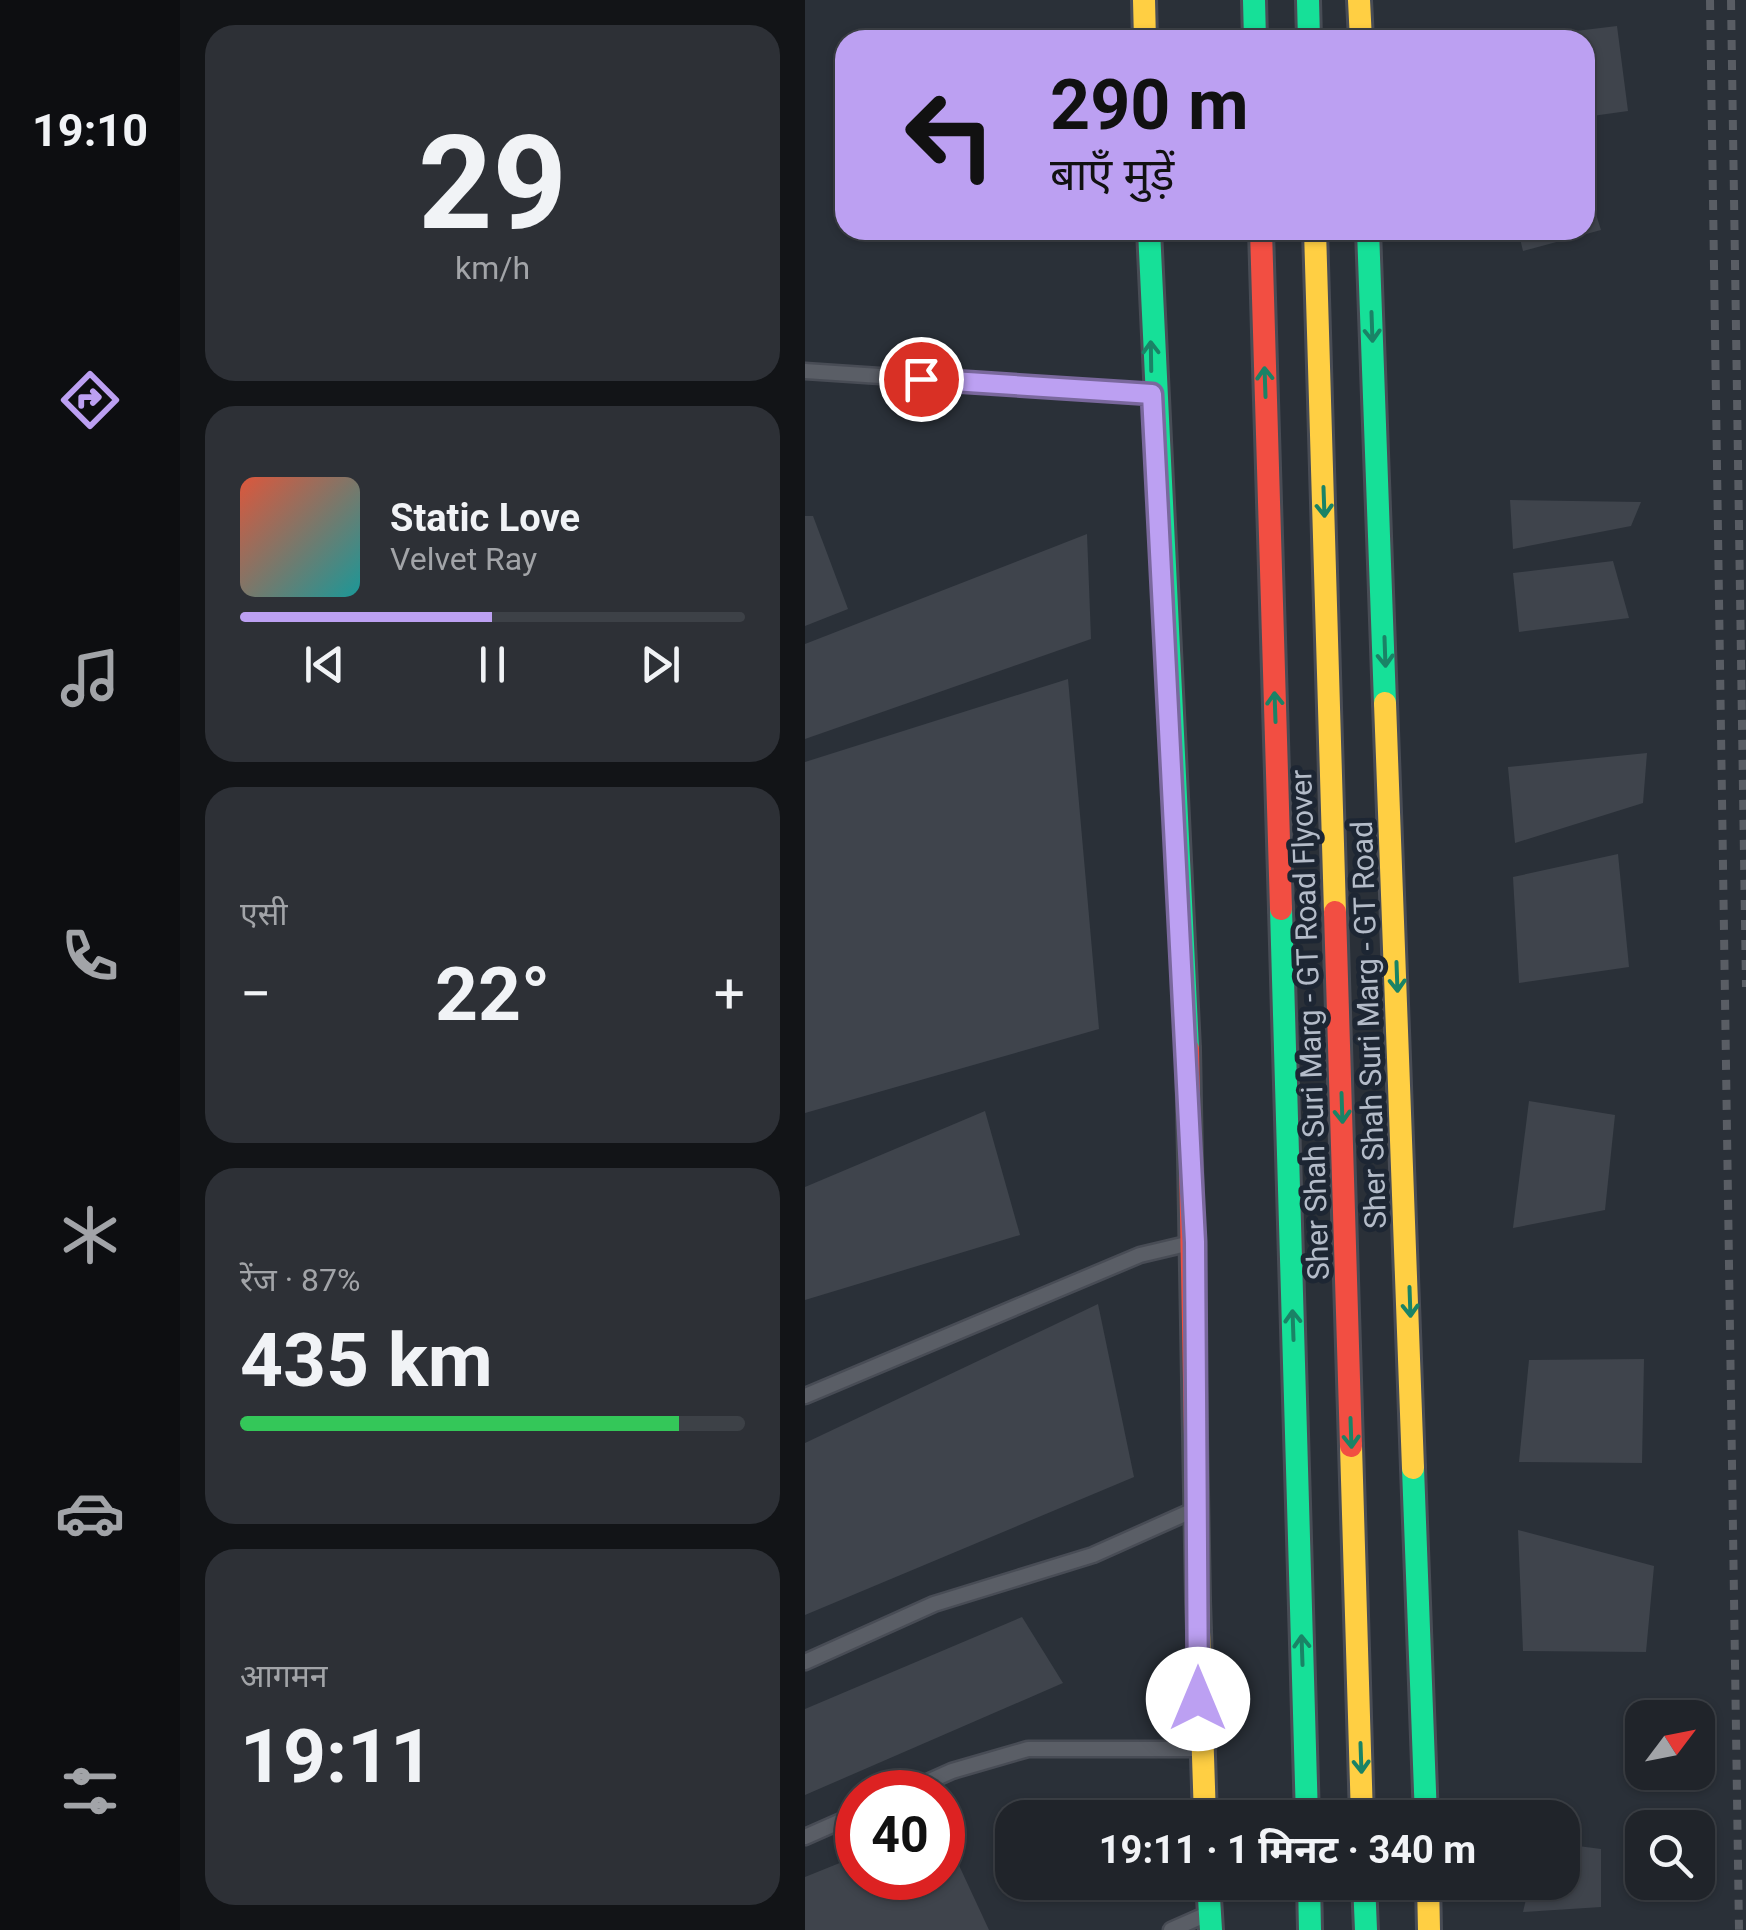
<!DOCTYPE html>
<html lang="hi">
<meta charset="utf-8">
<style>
body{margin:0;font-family:Roboto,"Noto Sans Devanagari",sans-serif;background:#2d3036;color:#f1f3f6;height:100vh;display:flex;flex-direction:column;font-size:38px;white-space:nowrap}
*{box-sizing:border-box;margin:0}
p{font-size:32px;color:#a2a4a8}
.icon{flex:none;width:55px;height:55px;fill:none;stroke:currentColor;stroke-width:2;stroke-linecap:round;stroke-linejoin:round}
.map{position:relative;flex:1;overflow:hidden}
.panel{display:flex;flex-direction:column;gap:25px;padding:25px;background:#121417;width:625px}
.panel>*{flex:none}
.banner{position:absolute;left:30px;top:30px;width:760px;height:210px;border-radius:30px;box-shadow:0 2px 8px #0004,0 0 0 2px #3d4147;background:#bca0f2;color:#111;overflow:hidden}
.needle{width:65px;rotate:58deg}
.buttons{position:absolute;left:820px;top:1700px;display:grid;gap:20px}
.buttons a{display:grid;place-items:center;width:90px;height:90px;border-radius:20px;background:#20242a;box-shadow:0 2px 8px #0004,0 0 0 2px #3d4147;font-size:50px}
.speed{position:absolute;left:30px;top:1770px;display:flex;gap:20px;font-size:50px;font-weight:700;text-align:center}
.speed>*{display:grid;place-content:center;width:130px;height:130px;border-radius:50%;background:#20242a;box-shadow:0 2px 8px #0004,0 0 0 2px #3d4147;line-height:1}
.speed .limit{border:15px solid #d22;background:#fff;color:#111}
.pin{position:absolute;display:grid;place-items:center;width:85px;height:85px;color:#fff;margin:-42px;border:5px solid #fff;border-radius:50%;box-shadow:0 2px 10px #0007}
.me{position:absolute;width:110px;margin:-55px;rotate:0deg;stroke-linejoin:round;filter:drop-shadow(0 0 8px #0008)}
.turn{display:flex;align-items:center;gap:35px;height:210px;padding:0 50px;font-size:45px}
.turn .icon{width:130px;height:130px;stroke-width:2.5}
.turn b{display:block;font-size:70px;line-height:85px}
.big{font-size:75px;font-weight:700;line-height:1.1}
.panel .card{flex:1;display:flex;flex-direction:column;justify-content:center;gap:15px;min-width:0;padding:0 35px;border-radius:30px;background:#2d3036}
.panel .dial{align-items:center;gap:0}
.dial b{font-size:130px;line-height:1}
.song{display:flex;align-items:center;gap:30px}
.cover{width:120px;height:120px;border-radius:15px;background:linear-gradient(135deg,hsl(10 70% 55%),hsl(180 70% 35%))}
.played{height:10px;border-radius:5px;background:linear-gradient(90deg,#bca0f2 50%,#3d4147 50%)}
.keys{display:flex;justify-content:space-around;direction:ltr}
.heat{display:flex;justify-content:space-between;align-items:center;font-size:55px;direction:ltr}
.charge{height:15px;border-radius:8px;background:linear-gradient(90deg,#34c759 87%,#3d4147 0)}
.trip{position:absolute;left:190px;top:1800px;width:585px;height:100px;border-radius:30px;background:#20242a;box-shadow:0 2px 8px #0004,0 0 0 2px #3d4147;font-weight:700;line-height:100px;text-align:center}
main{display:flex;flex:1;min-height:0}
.tabs{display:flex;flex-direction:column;width:180px;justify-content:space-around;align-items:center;background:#0d0e11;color:#a2a4a8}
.tabs .icon{width:70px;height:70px}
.tabs .on{color:#bca0f2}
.tabs b{font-size:45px;color:#f1f3f6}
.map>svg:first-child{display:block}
</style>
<main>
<nav class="tabs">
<b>19:10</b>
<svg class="icon on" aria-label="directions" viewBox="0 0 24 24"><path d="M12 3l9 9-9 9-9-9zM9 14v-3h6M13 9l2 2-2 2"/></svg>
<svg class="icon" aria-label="music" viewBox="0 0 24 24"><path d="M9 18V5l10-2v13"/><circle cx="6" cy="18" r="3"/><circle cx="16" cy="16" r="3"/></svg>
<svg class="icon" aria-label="phone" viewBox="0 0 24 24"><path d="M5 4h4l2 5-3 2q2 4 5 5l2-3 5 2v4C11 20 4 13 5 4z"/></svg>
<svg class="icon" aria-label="climate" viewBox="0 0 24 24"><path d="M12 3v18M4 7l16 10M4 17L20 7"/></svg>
<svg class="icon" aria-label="car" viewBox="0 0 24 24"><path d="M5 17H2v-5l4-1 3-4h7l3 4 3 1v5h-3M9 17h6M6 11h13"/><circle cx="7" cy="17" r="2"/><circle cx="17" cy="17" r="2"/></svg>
<svg class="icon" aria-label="filters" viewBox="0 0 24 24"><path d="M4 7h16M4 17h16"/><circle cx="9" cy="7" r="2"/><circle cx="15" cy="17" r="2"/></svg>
</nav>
<section class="panel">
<div class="card dial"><b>29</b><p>km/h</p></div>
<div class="card">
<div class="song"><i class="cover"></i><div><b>Static Love</b><p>Velvet Ray</p></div></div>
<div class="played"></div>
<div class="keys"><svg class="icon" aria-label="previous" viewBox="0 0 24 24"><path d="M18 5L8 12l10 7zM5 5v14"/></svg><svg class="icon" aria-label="pause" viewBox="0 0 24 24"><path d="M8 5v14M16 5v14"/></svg><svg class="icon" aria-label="next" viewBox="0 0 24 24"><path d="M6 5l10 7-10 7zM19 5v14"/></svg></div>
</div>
<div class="card"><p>एसी</p>
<div class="heat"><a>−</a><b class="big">22°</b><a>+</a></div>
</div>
<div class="card"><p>रेंज · 87%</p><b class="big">435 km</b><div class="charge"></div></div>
<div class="card"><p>आगमन</p><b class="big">19:11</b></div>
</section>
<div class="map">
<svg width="941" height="1930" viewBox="0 0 941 1930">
<rect width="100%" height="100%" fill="#2a3038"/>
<!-- building -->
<g fill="#3f444c">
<path d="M 812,26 L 823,111 L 780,117 L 780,40 L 696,40 Z"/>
<path d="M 781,182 L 796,230 L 718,251 L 713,230 L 780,230 Z"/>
<path d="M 705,500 L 836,502 L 826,526 L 708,549 Z"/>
<path d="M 0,516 L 8,516 L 43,609 L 0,626 Z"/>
<path d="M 282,534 L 286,639 L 0,739 L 0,644 Z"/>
<path d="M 808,561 L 824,618 L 714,632 L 708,573 Z"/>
<path d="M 263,679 L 294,1029 L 0,1113 L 0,762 Z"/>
<path d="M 842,753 L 838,803 L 710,843 L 703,767 Z"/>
<path d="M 813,854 L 824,967 L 714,983 L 708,877 Z"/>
<path d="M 724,1101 L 810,1115 L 800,1210 L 708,1228 Z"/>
<path d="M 180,1111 L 215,1235 L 0,1300 L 0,1187 Z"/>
<path d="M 293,1304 L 329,1477 L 0,1615 L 0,1443 Z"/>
<path d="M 839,1359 L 837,1463 L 714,1462 L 724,1360 Z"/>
<path d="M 713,1530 L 849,1566 L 841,1652 L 718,1651 Z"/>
<path d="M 217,1617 L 258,1683 L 0,1795 L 0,1709 Z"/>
<path d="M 138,1831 L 184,1930 L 0,1930 L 0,1877 L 52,1856 L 52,1878 L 138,1878 Z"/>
<path d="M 758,1844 L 796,1849 L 796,1907 L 718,1912 L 725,1882 L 758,1882 Z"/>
</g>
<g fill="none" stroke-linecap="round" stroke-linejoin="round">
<defs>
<g id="lane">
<path d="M 0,371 L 346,394"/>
<path d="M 0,1396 L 335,1255 L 390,1242"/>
<path d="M 0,1662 L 129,1604 L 288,1555 L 391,1509"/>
<path d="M 100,1792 L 147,1771 L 223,1749 L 395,1749"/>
<path d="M 0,1837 L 52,1814"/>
<path d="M 366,1930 L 400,1915"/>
</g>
<g id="fast">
<path d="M 449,0 L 450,40"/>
<path d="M 503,0 L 504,40"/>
<path d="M 344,230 L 383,1049"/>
<path d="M 563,230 L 580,703"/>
<path d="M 476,909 L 502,1818"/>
<path d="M 608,1468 L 621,1818"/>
<path d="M 403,1882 L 406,1930"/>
<path d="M 504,1882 L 505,1930"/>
<path d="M 559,1882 L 561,1930"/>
</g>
<g id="slow">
<path d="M 339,0 L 340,40"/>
<path d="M 554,0 L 556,40"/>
<path d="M 510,230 L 530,912"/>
<path d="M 580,703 L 608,1468"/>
<path d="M 546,1446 L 557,1818"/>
<path d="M 393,1601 L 400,1818"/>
<path d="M 623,1882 L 624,1930"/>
</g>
<g id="jam">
<path d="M 456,230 L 476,909"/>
<path d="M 530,912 L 546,1446"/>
<path d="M 383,1049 L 393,1601"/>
</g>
</defs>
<!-- lane casing -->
<use href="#lane" stroke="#484c55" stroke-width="19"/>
<!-- fast casing -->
<use href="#fast" stroke="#484c55" stroke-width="28"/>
<!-- slow casing -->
<use href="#slow" stroke="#484c55" stroke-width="28"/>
<!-- jam casing -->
<use href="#jam" stroke="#484c55" stroke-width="28"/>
<!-- lane -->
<use href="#lane" stroke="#5a5e66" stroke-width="14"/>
<!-- fast -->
<use href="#fast" stroke="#16e098" stroke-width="22"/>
<!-- slow -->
<use href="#slow" stroke="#ffcf43" stroke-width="22"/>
<!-- jam -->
<use href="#jam" stroke="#f24e42" stroke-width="22"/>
<!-- rail -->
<g stroke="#595d64" stroke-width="8" stroke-dasharray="10 10" stroke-linecap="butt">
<path d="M 905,0 L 934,1930"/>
<path d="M 926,0 L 941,987"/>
</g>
</g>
<!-- one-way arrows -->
<defs><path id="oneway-shaft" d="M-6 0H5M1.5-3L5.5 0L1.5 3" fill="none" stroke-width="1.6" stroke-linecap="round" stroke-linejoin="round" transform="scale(2.5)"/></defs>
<g stroke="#1a8366">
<use href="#oneway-shaft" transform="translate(567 327) rotate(88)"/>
<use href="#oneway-shaft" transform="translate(346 356) rotate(-91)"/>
<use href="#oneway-shaft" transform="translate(460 382) rotate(-92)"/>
<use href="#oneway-shaft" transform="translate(519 502) rotate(88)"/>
<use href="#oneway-shaft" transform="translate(580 652) rotate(88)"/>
<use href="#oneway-shaft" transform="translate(470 707) rotate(-92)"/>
<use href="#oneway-shaft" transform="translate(592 977) rotate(88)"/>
<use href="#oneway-shaft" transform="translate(537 1108) rotate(88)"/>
<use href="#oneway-shaft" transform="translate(605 1302) rotate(88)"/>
<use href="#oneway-shaft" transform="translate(488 1325) rotate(-92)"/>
<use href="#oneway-shaft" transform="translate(546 1433) rotate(88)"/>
<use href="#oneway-shaft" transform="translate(497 1650) rotate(-92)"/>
<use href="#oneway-shaft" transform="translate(556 1758) rotate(88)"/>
</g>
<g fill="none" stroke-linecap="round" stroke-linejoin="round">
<defs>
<path id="route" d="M 116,379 L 347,394 L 390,1242 L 393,1699"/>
</defs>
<!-- route casing -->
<use href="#route" stroke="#7a689d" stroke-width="25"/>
<!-- route -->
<use href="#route" stroke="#bca0f2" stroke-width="18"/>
</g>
<g text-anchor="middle" stroke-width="10" stroke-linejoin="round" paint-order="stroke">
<!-- street labels -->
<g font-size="30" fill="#b4bcc9" stroke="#1d2633">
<text transform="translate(505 1025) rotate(-92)" y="10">Sher Shah Suri Marg - GT Road Flyover</text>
<text transform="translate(564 1025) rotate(-92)" y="10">Sher Shah Suri Marg - GT Road</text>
</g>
</g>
</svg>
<div class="buttons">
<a><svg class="needle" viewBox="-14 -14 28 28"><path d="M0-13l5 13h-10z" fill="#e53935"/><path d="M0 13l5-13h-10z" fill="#a2a4a8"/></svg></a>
<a><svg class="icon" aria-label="search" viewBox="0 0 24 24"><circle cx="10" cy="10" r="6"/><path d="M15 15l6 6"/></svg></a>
</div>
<div class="speed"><div class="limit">40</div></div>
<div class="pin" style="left:116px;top:379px;background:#d93025"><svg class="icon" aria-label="arrive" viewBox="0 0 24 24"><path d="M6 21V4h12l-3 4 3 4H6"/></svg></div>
<svg class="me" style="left:393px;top:1699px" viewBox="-20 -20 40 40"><circle r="19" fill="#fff"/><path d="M0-13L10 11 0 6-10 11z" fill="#bca0f2"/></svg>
<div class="trip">19:11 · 1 मिनट · 340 m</div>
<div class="banner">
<div class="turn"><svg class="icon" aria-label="left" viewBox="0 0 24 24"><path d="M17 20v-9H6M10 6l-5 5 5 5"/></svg><div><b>290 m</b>बाएँ मुड़ें</div></div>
</div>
</div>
</main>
